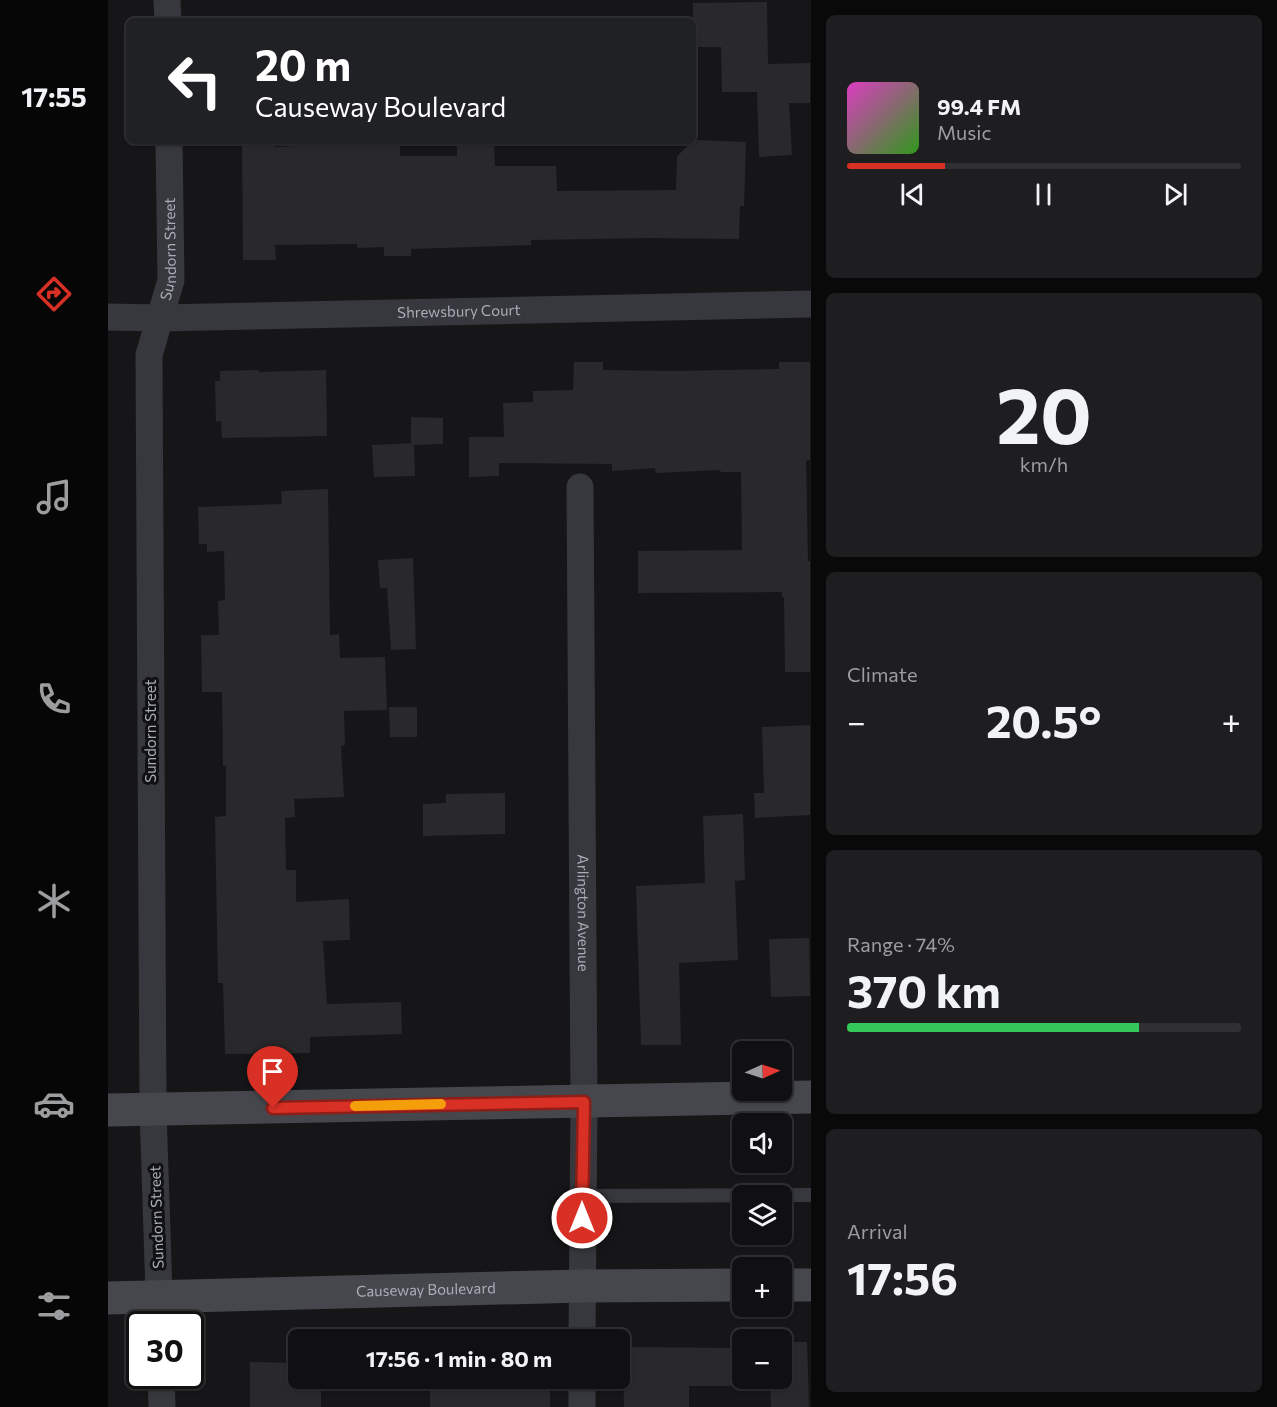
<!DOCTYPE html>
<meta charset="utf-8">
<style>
body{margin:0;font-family:Commissioner,sans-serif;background:#1e1e20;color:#f1f3f6;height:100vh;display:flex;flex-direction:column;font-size:22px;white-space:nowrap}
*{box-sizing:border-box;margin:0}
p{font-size:20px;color:#9c9d9f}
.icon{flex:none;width:33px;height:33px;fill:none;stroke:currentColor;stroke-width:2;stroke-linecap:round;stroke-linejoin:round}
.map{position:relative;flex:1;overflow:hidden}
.drawer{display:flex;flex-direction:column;gap:15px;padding:15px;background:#09090a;width:466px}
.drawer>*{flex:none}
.guide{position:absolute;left:18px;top:18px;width:570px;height:126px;border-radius:9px;box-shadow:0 2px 4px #0004,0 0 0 2px #303032;background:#202124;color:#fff;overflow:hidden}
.needle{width:39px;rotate:87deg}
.tools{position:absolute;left:624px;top:1041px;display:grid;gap:12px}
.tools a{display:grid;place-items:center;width:60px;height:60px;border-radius:9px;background:#101012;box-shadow:0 2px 4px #0004,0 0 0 2px #303032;font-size:30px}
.speed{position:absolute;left:18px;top:1311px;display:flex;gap:12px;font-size:30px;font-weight:700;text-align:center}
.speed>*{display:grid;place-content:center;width:78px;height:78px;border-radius:50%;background:#101012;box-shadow:0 2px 4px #0004,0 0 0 2px #303032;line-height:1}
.speed .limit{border:3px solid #111;border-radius:9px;background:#fff;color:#111}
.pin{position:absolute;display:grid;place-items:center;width:51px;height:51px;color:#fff;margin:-62px -26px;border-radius:50% 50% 50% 0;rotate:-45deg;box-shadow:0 0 6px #0007}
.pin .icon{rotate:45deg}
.me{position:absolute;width:66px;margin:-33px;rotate:0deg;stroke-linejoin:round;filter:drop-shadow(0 0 4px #0008)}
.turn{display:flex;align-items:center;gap:21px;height:126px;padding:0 30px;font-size:27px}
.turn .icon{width:78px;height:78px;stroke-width:2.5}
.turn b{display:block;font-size:42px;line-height:51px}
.big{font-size:45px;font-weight:700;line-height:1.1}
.drawer .card{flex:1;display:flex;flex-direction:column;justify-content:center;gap:9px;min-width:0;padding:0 21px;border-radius:9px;background:#1e1e20}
.drawer .dial{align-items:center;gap:0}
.dial b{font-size:78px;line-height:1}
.song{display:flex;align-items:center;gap:18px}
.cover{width:72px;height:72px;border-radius:9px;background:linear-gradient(135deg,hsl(310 70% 55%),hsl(110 70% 35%))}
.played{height:6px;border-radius:3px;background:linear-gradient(90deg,#d93025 25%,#303032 25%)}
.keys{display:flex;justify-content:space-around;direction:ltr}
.heat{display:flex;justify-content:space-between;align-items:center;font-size:33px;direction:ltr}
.charge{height:9px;border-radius:4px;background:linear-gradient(90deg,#34c759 74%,#303032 0)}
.trip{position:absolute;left:180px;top:1329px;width:342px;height:60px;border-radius:9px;background:#101012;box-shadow:0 2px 4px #0004,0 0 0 2px #303032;font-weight:700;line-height:60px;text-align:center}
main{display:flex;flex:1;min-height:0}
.tabs{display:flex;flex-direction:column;width:108px;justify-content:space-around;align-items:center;background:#060607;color:#9c9d9f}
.tabs .icon{width:42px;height:42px}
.tabs .on{color:#d93025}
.tabs b{font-size:27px;color:#f1f3f6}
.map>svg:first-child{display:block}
</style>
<main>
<nav class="tabs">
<b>17:55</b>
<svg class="icon on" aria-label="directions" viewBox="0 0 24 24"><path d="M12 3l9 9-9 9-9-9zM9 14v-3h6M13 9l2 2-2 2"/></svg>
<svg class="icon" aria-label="music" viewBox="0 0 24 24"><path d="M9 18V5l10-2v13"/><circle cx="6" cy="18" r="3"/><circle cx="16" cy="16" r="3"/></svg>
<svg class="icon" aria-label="phone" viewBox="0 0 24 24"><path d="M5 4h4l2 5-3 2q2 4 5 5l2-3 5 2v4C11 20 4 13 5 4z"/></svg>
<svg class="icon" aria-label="climate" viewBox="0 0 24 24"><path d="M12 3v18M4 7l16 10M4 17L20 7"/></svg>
<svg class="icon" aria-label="car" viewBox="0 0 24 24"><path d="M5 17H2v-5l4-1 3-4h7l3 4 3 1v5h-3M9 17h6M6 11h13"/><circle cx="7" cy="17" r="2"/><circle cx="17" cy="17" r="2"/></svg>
<svg class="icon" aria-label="filters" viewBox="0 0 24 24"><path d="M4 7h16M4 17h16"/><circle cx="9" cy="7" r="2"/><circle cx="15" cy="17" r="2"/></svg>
</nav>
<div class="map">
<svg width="703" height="1407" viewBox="0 0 703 1407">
<rect width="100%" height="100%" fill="#161618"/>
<!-- building -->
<g fill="#29292c">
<path d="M 659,2 L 660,64 L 702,63 L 702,103 L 681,103 L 684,155 L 651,157 L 649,92 L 614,92 L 613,47 L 585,47 L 585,3 Z"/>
<path d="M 586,140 L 638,142 L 636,206 L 632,206 L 631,239 L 542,238 L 423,240 L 423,245 L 303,249 L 303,256 L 276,256 L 276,247 L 249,248 L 249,244 L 167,245 L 168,260 L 135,260 L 134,141 L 167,141 L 167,147 L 247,143 L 247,141 L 292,141 L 292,156 L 349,156 L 349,141 L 386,141 L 387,166 L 448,166 L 449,191 L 568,190 L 569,156 Z"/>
<path d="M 466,362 L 495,362 L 495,370 L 565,371 L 671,369 L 671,362 L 702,362 L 702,460 L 698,461 L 700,561 L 702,561 L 702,672 L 677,672 L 676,597 L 674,597 L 674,592 L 530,593 L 530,551 L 634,550 L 633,472 L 613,472 L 612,470 L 548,473 L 547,468 L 504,471 L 504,464 L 391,463 L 391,476 L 361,477 L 361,437 L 396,437 L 395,403 L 425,402 L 425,391 L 465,390 Z"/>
<path d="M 151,370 L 151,372 L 218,370 L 219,436 L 114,438 L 113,421 L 108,422 L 107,381 L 112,381 L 112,371 Z"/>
<path d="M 303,417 L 335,418 L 335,444 L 306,445 L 307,476 L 266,477 L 264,445 L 303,443 Z"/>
<path d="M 220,489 L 222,635 L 231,634 L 232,658 L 277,657 L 279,710 L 236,711 L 237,745 L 233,746 L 236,797 L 186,799 L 187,817 L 177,818 L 178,870 L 188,870 L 188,902 L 241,899 L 242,940 L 215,941 L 219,1004 L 293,1002 L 294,1034 L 202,1037 L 202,1053 L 117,1054 L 115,983 L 110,983 L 107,817 L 118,816 L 118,766 L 115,766 L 114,692 L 94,692 L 93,635 L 111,635 L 110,601 L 117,600 L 116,551 L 99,552 L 99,544 L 91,544 L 90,507 L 174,504 L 173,491 Z"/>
<path d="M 305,558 L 308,649 L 283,650 L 279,588 L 272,588 L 270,560 Z"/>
<path d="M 281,707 L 309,707 L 309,737 L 282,737 Z"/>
<path d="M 702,725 L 702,815 L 647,818 L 646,793 L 656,793 L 654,727 Z"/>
<path d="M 397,793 L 397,834 L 315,836 L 315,804 L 338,803 L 338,794 Z"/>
<path d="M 635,814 L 637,880 L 627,881 L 630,960 L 571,963 L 573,1045 L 533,1045 L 528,886 L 597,883 L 595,816 Z"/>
<path d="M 701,938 L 702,996 L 663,997 L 661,939 Z"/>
<path d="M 674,1342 L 699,1342 L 701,1407 L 663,1407 L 662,1386 L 581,1386 L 581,1407 L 516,1407 L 515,1347 L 634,1348 L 634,1378 L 674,1378 Z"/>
<path d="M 142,1362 L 190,1363 L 190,1378 L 213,1378 L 213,1407 L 142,1407 Z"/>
<rect x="322" y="1378" width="120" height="29"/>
</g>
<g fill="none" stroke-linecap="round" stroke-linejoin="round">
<!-- service -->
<path stroke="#37383d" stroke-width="14" d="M 474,1196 L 703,1195"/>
<!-- minor -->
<g stroke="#37383d" stroke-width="27">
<path d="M 59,0 L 60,21"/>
<path id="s1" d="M 0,317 L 52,318 L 703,304"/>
<path id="s2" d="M 472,487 L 476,1102 L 474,1340"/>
<path id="s3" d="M 52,1324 L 45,1110 L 41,355 L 63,280 L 61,141"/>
<path d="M 53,1376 L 54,1407"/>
<path d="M 474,1378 L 474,1407"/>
</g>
<!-- secondary -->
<g stroke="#45474d" stroke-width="33">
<path d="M 0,1110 L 703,1097"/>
<path d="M 674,1285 L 703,1285"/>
<path id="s4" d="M 0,1298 L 474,1286 L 634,1285"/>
</g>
</g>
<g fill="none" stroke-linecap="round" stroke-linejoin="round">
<defs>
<path id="route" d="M 165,1108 L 476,1102 L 474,1218"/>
</defs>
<!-- route casing -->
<use href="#route" stroke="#8d1f18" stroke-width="15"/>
<!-- route -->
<use href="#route" stroke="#d93025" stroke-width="10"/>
<!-- slow -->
<path stroke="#f59e0b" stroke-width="10" d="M 247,1106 L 333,1104"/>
</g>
<g text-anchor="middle" stroke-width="6" stroke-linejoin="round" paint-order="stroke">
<!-- street labels -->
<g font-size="15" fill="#a8adb8" stroke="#111113">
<text dy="5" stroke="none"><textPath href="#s3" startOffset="1078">Sundorn Street</textPath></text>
<text dy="5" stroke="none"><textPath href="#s1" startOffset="351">Shrewsbury Court</textPath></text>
<text transform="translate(43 731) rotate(-90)" y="5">Sundorn Street</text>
<text dy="5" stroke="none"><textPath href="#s2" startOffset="426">Arlington Avenue</textPath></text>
<text transform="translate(49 1217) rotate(-92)" y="5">Sundorn Street</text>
<text dy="5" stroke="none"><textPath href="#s4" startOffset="318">Causeway Boulevard</textPath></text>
</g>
</g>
</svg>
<div class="tools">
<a><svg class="needle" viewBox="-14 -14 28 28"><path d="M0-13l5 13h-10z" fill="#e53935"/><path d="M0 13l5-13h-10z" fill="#9c9d9f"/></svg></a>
<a><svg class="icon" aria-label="sound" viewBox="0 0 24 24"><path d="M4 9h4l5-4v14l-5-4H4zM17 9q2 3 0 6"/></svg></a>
<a><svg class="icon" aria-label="layers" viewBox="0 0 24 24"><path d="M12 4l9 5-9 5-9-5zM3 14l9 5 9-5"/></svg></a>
<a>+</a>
<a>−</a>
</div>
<div class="speed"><div class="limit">30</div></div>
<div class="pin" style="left:165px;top:1108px;background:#d93025"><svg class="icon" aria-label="arrive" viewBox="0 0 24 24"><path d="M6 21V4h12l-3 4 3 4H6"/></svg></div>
<svg class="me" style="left:474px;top:1218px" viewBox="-20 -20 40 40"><circle r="17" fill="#d93025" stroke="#fff" stroke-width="3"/><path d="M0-11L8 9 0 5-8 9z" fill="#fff"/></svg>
<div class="trip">17:56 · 1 min · 80 m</div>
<div class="guide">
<div class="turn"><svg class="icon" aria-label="left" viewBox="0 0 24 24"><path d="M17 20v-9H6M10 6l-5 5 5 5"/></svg><div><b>20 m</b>Causeway Boulevard</div></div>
</div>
</div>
<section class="drawer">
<div class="card">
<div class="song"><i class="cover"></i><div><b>99.4 FM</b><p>Music</p></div></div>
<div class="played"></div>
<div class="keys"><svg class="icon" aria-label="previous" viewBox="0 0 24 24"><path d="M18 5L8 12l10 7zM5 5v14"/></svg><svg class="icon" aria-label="pause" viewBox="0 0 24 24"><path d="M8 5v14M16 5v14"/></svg><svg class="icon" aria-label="next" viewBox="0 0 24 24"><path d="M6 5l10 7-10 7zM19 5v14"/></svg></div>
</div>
<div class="card dial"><b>20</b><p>km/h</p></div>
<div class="card"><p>Climate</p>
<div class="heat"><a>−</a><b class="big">20.5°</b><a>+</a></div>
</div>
<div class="card"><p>Range · 74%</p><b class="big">370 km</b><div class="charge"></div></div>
<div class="card"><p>Arrival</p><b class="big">17:56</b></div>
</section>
</main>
